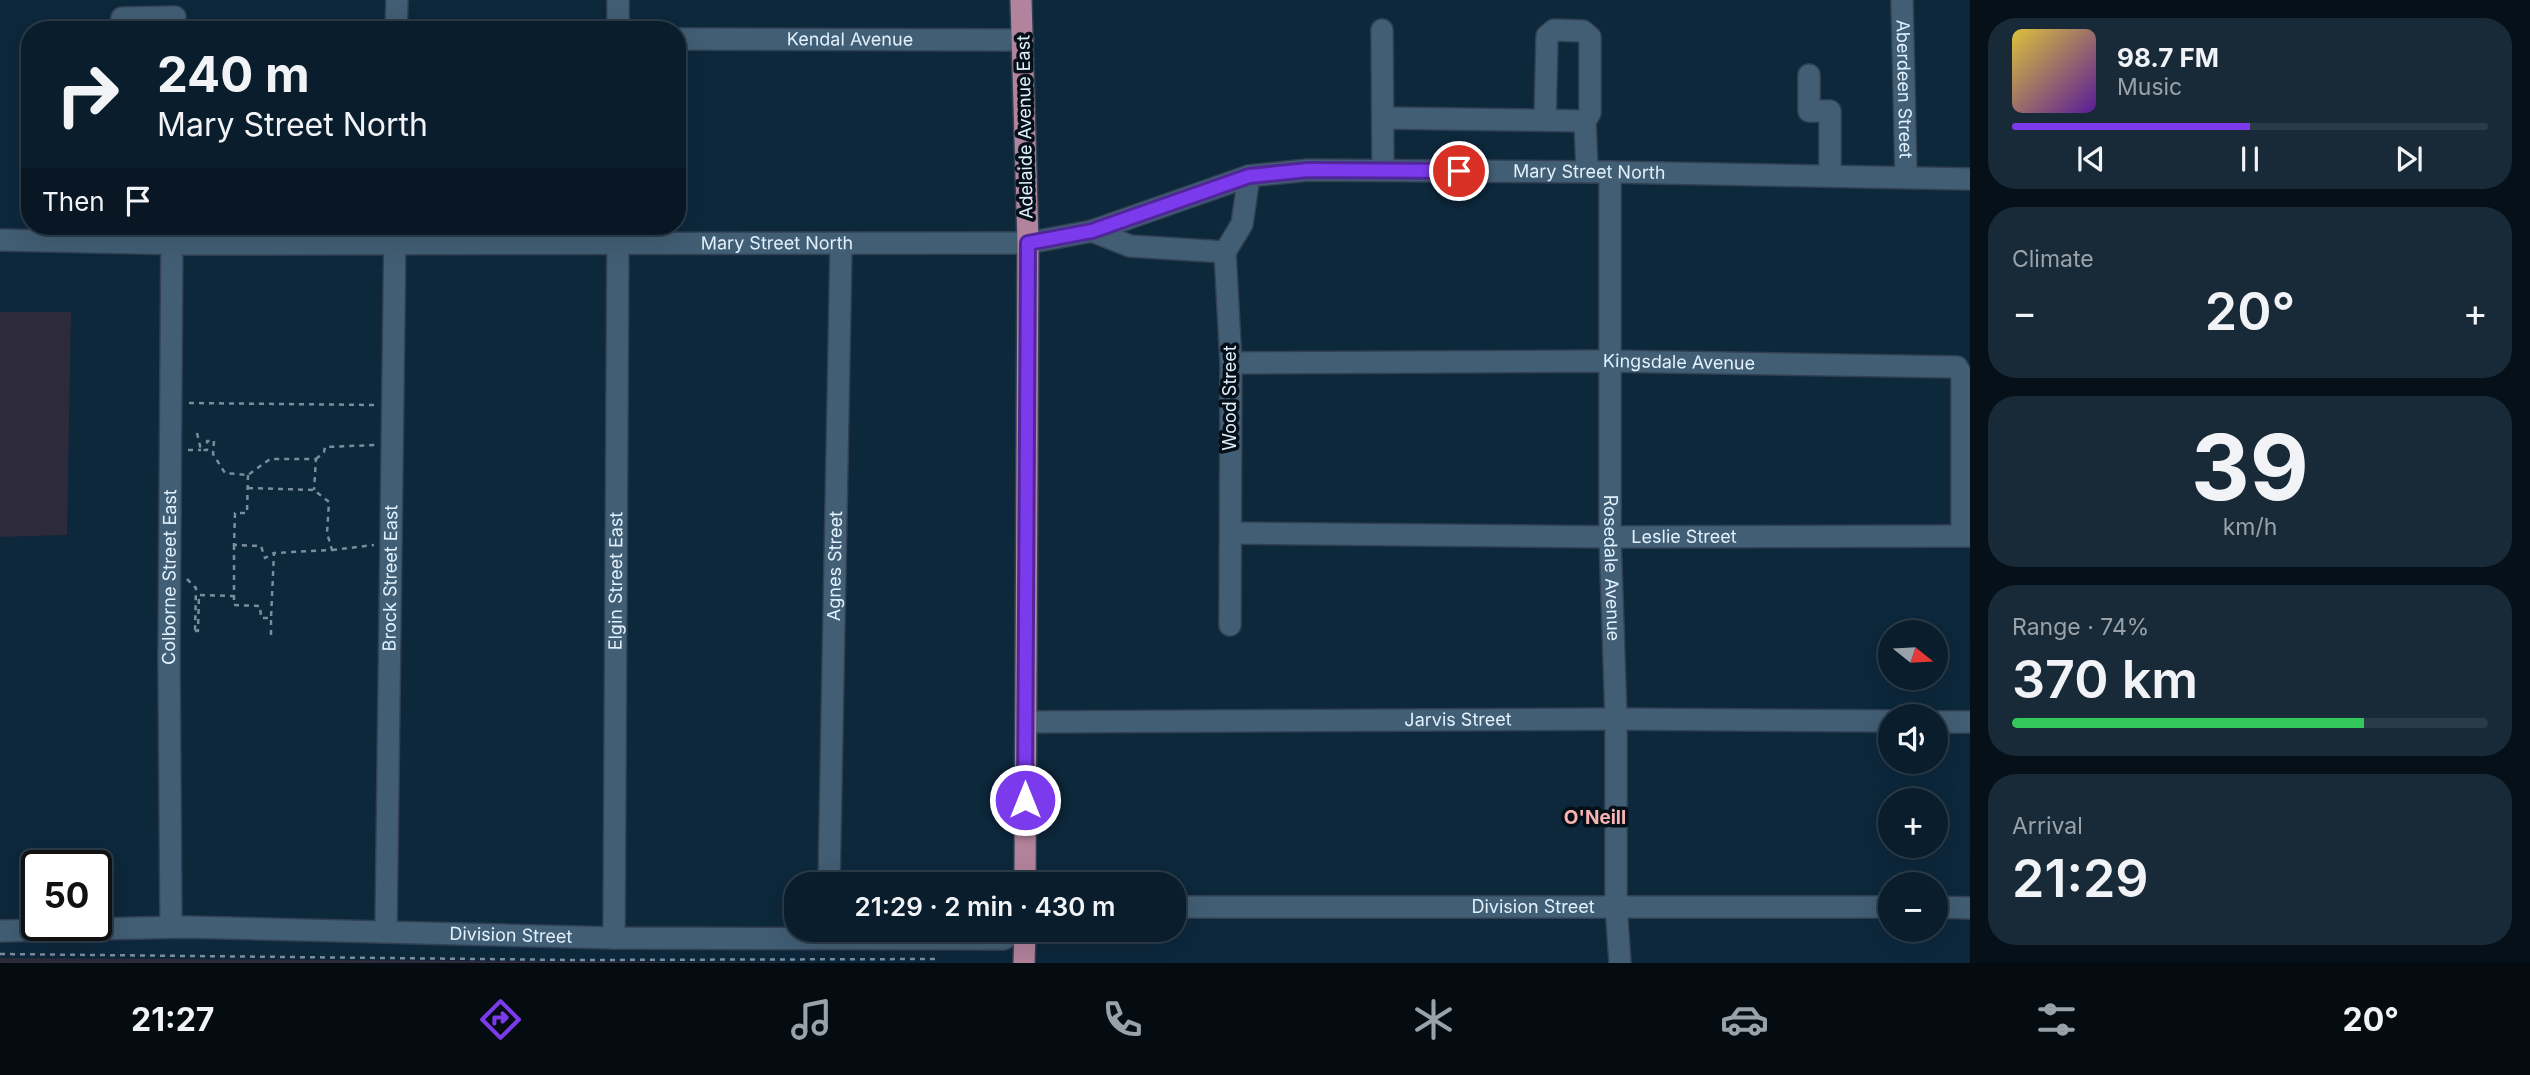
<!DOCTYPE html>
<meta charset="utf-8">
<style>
body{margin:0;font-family:Inter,sans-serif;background:#182a38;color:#f1f3f6;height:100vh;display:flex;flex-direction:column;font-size:26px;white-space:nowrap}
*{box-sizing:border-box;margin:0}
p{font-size:23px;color:#99a2a9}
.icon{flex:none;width:38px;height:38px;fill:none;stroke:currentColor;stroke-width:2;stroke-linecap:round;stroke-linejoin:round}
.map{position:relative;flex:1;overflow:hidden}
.panel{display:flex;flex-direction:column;gap:18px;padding:18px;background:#061018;width:560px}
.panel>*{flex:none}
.banner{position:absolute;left:21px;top:21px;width:665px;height:214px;border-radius:28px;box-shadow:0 7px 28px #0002,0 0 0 2px #2a3b48;background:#0a1d2c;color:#f1f3f6;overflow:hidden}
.needle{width:46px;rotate:108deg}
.fabs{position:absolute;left:1878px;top:620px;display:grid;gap:14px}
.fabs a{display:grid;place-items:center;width:70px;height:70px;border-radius:50%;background:#0a1d2c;box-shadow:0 7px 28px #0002,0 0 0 2px #2a3b48;font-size:35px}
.speed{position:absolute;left:21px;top:850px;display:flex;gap:14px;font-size:35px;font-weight:700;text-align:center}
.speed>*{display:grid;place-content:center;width:91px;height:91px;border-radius:50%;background:#0a1d2c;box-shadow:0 7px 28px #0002,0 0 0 2px #2a3b48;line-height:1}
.speed .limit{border:4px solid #111;border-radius:10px;background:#fff;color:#111}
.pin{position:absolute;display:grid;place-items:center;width:60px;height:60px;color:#fff;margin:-30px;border:4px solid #fff;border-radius:50%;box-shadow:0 2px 7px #0007}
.me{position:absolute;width:77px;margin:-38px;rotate:0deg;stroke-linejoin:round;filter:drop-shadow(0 0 5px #0008)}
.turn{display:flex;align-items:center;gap:24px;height:147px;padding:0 21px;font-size:32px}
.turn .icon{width:91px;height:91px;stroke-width:2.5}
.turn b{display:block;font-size:49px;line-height:60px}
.then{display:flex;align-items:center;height:66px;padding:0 21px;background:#0003;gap:14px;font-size:26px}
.big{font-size:52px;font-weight:600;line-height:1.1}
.panel .card{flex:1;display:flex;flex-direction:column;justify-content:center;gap:10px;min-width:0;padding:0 24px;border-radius:28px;background:#182a38}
.panel .dial{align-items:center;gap:0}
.dial b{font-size:91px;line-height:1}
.song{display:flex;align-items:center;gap:21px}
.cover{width:84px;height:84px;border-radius:10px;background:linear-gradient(135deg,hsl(50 70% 55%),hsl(270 70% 35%))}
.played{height:7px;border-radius:4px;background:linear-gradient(90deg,#7c3aed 50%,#2a3b48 50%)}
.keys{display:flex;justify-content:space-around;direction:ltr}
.heat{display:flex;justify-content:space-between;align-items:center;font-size:38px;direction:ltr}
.charge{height:10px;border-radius:5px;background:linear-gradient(90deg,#34c759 74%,#2a3b48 0)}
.trip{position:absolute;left:784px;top:872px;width:402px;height:70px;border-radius:28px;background:#0a1d2c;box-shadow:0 7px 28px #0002,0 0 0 2px #2a3b48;font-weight:600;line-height:70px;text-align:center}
.tab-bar{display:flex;height:112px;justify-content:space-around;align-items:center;background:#040c12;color:#99a2a9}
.tab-bar .icon{width:49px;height:49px}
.tab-bar .current{color:#7c3aed}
.tab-bar b{font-size:32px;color:#f1f3f6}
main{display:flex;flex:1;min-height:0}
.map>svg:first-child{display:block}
</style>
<main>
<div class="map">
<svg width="1970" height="963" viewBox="0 0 1970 963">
<rect width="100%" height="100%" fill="#0d273b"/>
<!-- commercial -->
<g fill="#2d2a3b">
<path d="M 0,312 L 71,312 L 67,535 L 0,537 Z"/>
<path d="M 0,958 L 843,963 L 0,963 Z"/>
</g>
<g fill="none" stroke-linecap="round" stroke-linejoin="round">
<defs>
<g id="minor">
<path id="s1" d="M 1902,0 L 1906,177"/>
<path d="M 122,30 L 122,18 L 175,17"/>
<path d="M 396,30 L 397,0"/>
<path d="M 618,30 L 618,0"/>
<path d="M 1382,30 L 1383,170"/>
<path id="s2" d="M 677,39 L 1023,40"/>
<path d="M 1809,75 L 1809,111 L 1830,111 L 1830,175"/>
<path d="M 1383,118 L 1585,121"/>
<path d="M 1545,120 L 1547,36 L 1554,30 L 1583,31 L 1590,37 L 1590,113 L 1585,121 L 1587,171"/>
<path id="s3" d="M 1610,172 L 1610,537 L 1616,719 L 1616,905 L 1620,963"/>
<path d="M 1092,231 L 1130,246 L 1225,252"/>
<path id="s4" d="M 0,240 L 189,244 L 1028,243 L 1092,231 L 1249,176 L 1308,170 L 1610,172 L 1970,179"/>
<path id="s5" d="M 1231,363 L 1609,361 L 1957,367 L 1962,376 L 1962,536"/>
<path id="s6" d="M 1231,533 L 1610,537 L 1970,536"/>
<path d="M 1230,625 L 1231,363 L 1225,252 L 1242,224 L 1249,176"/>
<path id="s7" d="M 1026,722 L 1616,719 L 1890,721"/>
<path d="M 1936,722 L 1970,722"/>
<path id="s8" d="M 829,884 L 841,246"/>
<path id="s9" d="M 1174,907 L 1890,907"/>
<path d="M 1936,907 L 1970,908"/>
<path id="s10" d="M 171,927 L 169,660 L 172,226"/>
<path id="s11" d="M 386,930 L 395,226"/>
<path id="s12" d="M 0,931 L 186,927 L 614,938 L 1004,939 L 1021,929"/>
<path id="s13" d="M 614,938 L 618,226"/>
</g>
<g id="major">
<path d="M 1021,0 L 1028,243 L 1025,884"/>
<path d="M 1024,963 L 1025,929"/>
</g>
</defs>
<!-- minor casing -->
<use href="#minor" stroke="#314052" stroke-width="24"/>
<!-- major casing -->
<use href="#major" stroke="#314052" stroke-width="24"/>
<!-- path -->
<g stroke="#798d9e" stroke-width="2.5" stroke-dasharray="5 5" stroke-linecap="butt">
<path d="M 189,403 L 375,405"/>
<path d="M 197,433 L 201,450 L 207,450 L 207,441 L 214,441"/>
<path d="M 214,441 L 213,454 L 225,473 L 248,475 L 270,459 L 316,459 L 314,490"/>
<path d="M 188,450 L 201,450"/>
<path d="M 316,459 L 324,452 L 325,447 L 375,445"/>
<path d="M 248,475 L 247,513 L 235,513 L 234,545 L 261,546 L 265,558 L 274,553 L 271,618"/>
<path d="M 248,488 L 314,490 L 329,502 L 327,533 L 332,550 L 274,553"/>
<path d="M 234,545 L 234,605 L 260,606 L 261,618 L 271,618 L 271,636"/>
<path d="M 332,550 L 374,545"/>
<path d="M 187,579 L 196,588 L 195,631"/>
<path d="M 195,631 L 198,631 L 199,595 L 234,596"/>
<path d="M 0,954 L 575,960 L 938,959"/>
</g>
<!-- minor -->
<use href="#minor" stroke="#425e74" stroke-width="21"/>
<!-- major -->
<use href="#major" stroke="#b2839c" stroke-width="21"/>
</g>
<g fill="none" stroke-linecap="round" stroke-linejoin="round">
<defs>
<path id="route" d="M 1025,800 L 1028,243 L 1092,231 L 1249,176 L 1308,170 L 1459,171"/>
</defs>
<!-- route casing -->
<use href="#route" stroke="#51269a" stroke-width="18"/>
<!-- route -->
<use href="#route" stroke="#7c3aed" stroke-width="12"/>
</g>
<g text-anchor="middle" stroke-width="7" stroke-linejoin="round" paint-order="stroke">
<!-- street labels -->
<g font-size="18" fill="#e0f0fd" stroke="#050f18">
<text dy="6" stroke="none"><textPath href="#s2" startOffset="173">Kendal Avenue</textPath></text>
<text dy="6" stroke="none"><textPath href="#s1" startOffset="89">Aberdeen Street</textPath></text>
<text transform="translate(1025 127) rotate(-91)" y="6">Adelaide Avenue East</text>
<text dy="6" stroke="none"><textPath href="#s4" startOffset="1600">Mary Street North</textPath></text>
<text dy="6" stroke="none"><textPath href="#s4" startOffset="777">Mary Street North</textPath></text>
<text dy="6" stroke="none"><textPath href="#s5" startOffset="448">Kingsdale Avenue</textPath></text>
<text transform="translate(1230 398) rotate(-90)" y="6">Wood Street</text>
<text dy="6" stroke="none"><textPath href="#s6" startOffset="453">Leslie Street</textPath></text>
<text dy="6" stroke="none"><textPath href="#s8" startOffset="318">Agnes Street</textPath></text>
<text dy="6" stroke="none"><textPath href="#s3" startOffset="396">Rosedale Avenue</textPath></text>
<text dy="6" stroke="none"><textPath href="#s10" startOffset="350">Colborne Street East</textPath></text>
<text dy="6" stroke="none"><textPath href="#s11" startOffset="352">Brock Street East</textPath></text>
<text dy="6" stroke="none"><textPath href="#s13" startOffset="357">Elgin Street East</textPath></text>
<text dy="6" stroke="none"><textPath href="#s7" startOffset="432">Jarvis Street</textPath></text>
<text dy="6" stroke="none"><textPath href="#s9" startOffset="359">Division Street</textPath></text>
<text dy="6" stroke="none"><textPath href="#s12" startOffset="511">Division Street</textPath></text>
</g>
<!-- neighbourhood labels -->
<g font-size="19" font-weight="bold" fill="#f8b4b2" stroke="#050f18">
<text x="1595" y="824">O'Neill</text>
</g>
</g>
</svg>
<div class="fabs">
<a><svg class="needle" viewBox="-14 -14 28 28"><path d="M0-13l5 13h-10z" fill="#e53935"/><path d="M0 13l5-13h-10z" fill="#99a2a9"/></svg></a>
<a><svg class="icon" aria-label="sound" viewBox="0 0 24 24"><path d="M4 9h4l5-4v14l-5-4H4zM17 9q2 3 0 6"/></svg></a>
<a>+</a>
<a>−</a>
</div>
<div class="speed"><div class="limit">50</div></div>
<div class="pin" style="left:1459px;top:171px;background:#d93025"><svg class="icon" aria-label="arrive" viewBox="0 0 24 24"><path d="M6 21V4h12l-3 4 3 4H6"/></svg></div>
<svg class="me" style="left:1025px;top:800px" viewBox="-20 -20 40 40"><circle r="17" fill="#7c3aed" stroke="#fff" stroke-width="3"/><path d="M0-11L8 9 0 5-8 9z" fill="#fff"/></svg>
<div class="trip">21:29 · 2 min · 430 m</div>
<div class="banner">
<div class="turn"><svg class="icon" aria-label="right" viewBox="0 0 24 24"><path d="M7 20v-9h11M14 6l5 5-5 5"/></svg><div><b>240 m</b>Mary Street North</div></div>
<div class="then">Then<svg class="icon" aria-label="arrive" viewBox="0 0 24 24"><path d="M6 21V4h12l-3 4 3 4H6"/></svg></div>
</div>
</div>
<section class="panel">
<div class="card">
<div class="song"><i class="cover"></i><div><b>98.7 FM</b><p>Music</p></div></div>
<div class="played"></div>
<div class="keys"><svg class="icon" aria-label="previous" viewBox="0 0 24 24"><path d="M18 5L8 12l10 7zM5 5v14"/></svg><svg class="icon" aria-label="pause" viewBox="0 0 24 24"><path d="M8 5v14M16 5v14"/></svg><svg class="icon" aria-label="next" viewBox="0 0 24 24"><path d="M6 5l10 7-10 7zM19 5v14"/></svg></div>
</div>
<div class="card"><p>Climate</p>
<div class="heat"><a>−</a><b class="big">20°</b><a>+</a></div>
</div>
<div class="card dial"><b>39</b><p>km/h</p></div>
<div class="card"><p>Range · 74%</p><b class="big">370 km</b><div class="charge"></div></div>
<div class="card"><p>Arrival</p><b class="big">21:29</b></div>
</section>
</main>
<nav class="tab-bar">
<b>21:27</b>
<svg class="icon current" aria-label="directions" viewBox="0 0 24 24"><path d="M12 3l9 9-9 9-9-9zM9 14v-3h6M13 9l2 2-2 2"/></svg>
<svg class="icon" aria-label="music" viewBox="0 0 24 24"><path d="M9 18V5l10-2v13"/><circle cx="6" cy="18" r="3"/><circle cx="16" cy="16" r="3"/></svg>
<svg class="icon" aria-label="phone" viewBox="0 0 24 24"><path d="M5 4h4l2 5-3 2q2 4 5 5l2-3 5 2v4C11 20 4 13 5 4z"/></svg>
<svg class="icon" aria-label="climate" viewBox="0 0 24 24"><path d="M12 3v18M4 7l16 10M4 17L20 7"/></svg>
<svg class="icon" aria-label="car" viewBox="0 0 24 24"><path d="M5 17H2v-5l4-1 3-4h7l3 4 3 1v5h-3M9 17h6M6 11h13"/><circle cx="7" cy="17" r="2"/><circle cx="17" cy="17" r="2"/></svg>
<svg class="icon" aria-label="filters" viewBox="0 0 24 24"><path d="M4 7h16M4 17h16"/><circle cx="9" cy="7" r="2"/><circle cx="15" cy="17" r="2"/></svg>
<b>20°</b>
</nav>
